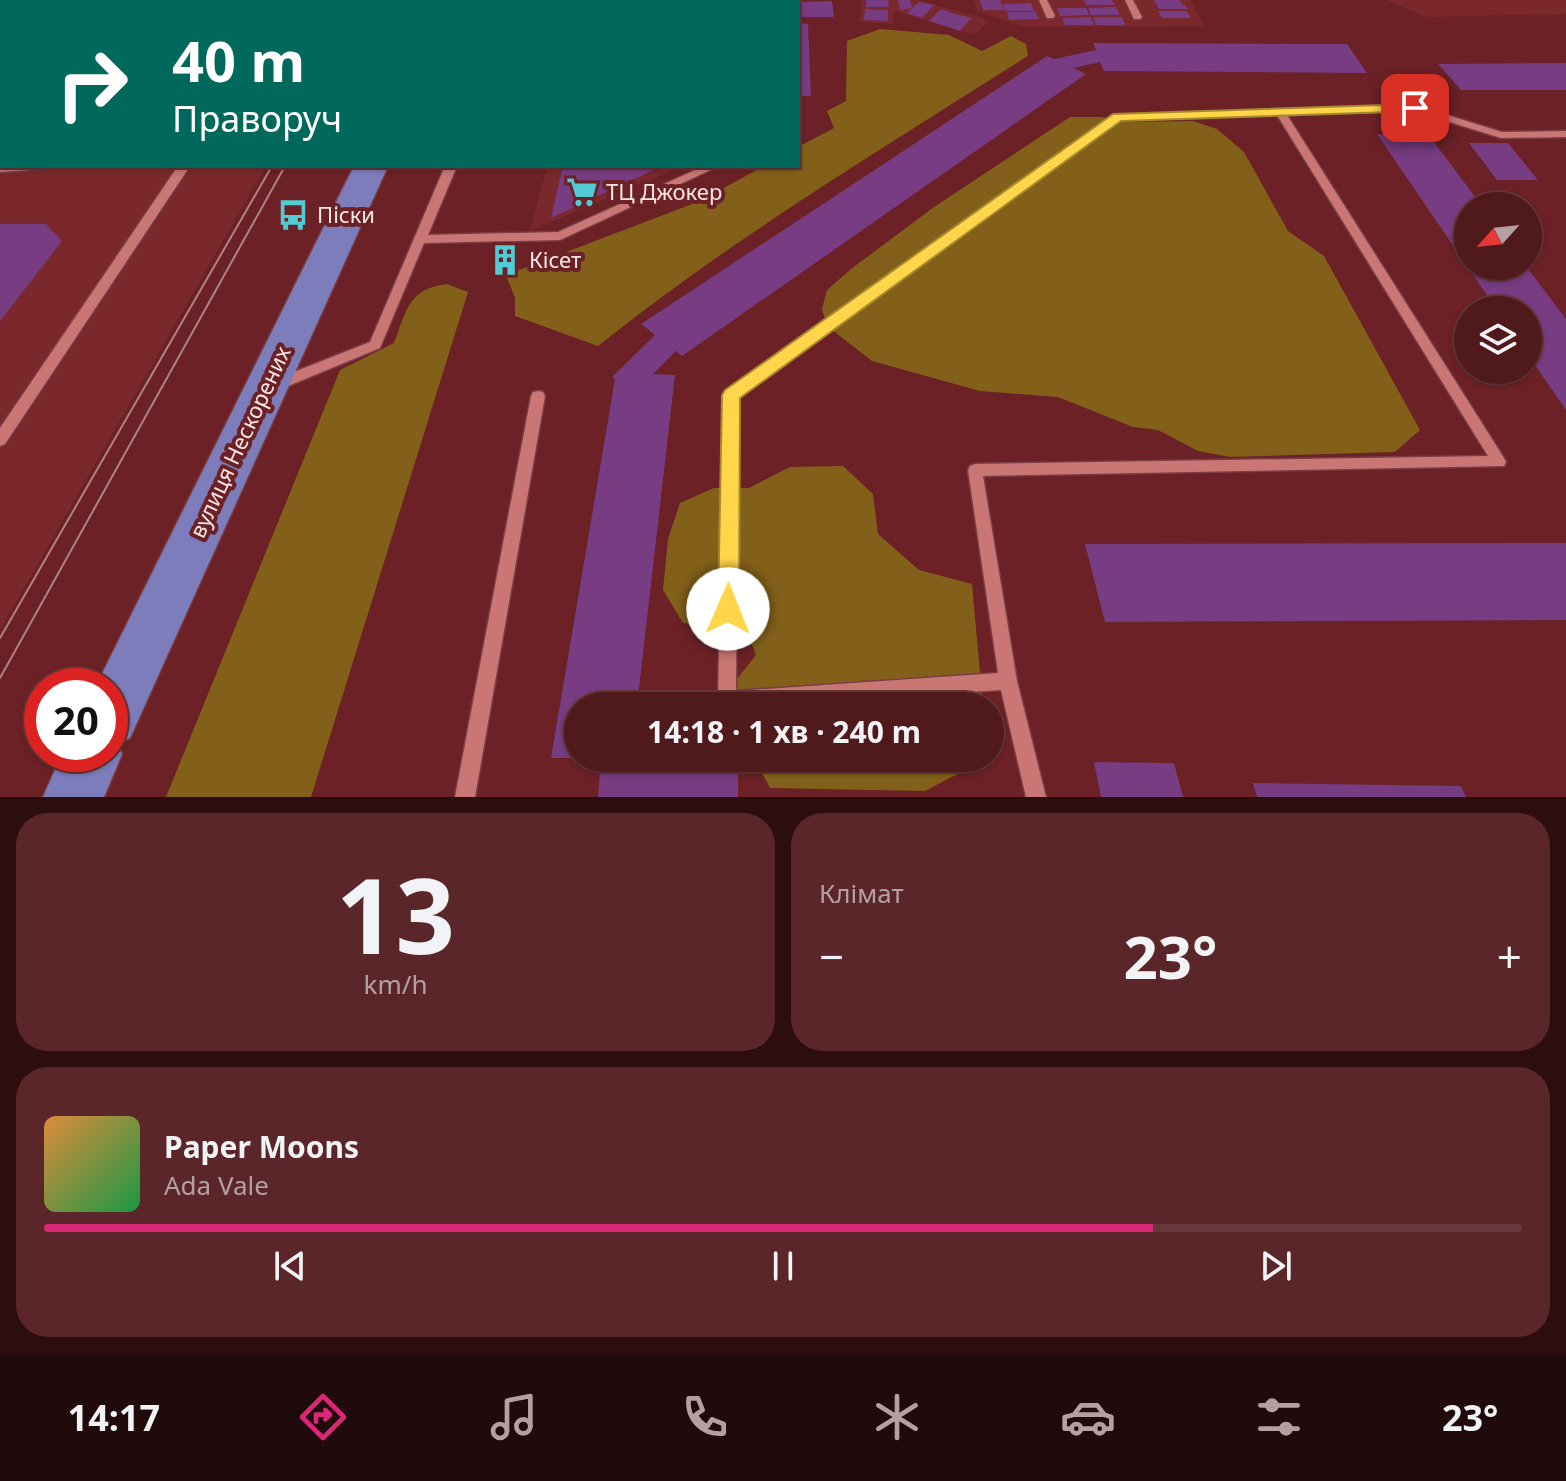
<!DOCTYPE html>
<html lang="uk">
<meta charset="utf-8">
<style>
body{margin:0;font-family:"Noto Sans",sans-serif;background:#5a2629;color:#f1f3f6;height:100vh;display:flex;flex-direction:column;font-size:30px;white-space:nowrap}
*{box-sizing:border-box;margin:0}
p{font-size:26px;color:#b4a0a3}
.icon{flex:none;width:44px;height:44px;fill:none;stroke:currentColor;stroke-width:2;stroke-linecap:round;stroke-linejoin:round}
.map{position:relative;height:797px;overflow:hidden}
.drawer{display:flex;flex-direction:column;gap:16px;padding:16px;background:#2c0e0f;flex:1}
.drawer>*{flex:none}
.hud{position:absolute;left:0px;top:0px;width:800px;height:168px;box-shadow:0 2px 6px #0004,0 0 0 2px #67383b;background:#00695c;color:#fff;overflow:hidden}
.needle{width:52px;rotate:243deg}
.fabs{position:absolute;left:1454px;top:192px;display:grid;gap:16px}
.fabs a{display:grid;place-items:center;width:88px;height:88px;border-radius:50%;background:#50191c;box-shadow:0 2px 6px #0004,0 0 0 2px #67383b;font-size:40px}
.speed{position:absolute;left:24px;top:668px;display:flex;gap:16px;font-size:40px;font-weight:700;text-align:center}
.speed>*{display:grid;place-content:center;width:104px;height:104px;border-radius:50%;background:#50191c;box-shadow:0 2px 6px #0004,0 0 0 2px #67383b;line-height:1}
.speed .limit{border:12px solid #d22;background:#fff;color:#111}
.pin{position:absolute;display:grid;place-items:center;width:68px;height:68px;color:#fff;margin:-34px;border-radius:16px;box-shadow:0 4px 12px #0006}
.me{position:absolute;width:88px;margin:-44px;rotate:1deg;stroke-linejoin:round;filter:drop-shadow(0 0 6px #0008)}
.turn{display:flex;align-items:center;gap:28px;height:168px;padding:0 40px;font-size:36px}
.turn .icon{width:104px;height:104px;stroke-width:2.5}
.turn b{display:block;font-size:56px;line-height:68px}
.big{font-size:60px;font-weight:700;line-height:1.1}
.drawer .widget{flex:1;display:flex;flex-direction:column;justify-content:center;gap:12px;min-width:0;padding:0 28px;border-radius:32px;background:#5a2629}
.drawer .dial{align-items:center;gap:0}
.dial b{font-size:104px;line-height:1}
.song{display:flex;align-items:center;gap:24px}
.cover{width:96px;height:96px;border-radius:12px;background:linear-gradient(135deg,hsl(30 70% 55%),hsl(140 70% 35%))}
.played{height:8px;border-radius:4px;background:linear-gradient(90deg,#db2777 75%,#67383b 75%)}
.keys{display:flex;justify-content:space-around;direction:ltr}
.heat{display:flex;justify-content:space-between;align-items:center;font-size:44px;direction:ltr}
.drawer .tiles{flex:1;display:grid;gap:16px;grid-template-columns:1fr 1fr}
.widget:last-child{grid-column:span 2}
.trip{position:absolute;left:564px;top:692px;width:440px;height:80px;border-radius:40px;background:#50191c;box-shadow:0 2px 6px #0004,0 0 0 2px #67383b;font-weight:700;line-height:80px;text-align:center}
.menu{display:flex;height:128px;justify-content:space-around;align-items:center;background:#200a0b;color:#b4a0a3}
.menu .icon{width:56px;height:56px}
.menu .active{color:#db2777}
.menu b{font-size:36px;color:#f1f3f6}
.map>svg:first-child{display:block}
</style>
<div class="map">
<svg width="1566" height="797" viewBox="0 0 1566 797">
<rect width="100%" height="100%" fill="#6b2125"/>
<!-- built -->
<g fill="#7a282c">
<path d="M 0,0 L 362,0 L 2,2 L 2,166 L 266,166 L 0,630 Z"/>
<path d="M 862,0 L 918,0 L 989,20 L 975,35 L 895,11 L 893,24 L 859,22 Z"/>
<path d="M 974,0 L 1190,0 L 1205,26 L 1024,27 L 977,11 Z"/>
<path d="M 1386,0 L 1566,0 L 1566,14 L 1427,17 Z"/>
<path d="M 547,166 L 683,166 L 530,231 Z"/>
</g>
<!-- green -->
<g fill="#826019">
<path d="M 880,29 L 949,35 L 982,51 L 1011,36 L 1026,44 L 1028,56 C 882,149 733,238 598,346 L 515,316 L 515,298 L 506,275 L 700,201 L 764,166 L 798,166 L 798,147 L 834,128 L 827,111 L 846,101 L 847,41 Z"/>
<path d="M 1070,117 L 1101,117 L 1127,122 L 1193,121 L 1217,129 L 1244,152 L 1288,231 L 1324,256 L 1420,430 L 1395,452 L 1230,457 L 1198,451 L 1158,430 L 1133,427 L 1058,397 L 980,391 L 872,361 L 827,326 L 822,309 L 827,290 L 851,269 L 934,207 Z"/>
<path d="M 447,284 L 468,292 L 311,797 L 166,797 L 340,370 L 394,343 C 407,311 407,289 447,284 Z"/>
<path d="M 843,466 L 873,494 L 878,534 L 919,570 L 972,584 L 983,706 L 734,706 L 737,679 L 756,655 L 745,626 L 683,623 L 663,590 L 668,539 L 680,503 L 714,488 L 749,488 L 790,467 Z"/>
<path d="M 754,758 L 973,758 L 969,768 L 925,791 L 770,788 Z"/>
</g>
<!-- building -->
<g fill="#773c81">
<path d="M 866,0 L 888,0 L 889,7 L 866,7 Z"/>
<path d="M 898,0 L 910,0 L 912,8 L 919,2 L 934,5 L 922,18 L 907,13 L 912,8 L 900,10 Z"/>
<path d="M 980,0 L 1000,0 L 1004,10 L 983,10 Z"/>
<path d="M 1084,0 L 1112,0 L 1115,5 L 1086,5 Z"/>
<path d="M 1154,0 L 1179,0 L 1188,9 L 1159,9 Z"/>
<path d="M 832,1 L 834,17 L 802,17 L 801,2 Z"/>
<path d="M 1031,3 L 1034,11 L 1005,11 L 1003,4 Z"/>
<path d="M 1116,7 L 1120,15 L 1091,15 L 1088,8 Z"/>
<path d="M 1057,8 L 1086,8 L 1089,15 L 1060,16 Z"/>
<path d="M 865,9 L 888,10 L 888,21 L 864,20 Z"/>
<path d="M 941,9 L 955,14 L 971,18 L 960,31 L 929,21 Z"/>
<path d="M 1158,11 L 1187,11 L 1191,18 L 1162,18 Z"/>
<path d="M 1007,12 L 1036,12 L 1039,19 L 1009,20 Z"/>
<path d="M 1091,17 L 1094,25 L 1065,25 L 1062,18 Z"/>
<path d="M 1093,17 L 1122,17 L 1125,25 L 1096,25 Z"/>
<path d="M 798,23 L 808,24 L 811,96 L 798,96 Z"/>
<path d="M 1093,43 L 1347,44 L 1367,73 L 1104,71 L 1100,62 L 1074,68 L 1086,74 L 682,356 L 676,351 L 653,374 L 675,375 L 637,706 L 578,706 L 578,758 L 551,758 L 615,379 L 612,377 L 655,335 L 641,324 L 1047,56 L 1054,59 L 1096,50 Z"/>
<path d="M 1566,63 L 1566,90 L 1461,90 L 1438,64 Z"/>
<path d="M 1377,134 L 1428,134 L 1482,206 L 1468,206 L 1468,266 L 1526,266 L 1566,319 L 1566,410 L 1528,355 L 1528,310 L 1497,310 Z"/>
<path d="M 1469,143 L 1508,143 L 1538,180 L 1497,180 Z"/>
<path d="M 563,166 L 662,166 L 551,218 Z"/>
<path d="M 0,224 L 46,224 L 62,241 L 0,321 Z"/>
<path d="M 498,252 L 516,253 L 512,268 L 492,268 Z"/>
<path d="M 1566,543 L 1566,620 L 1105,622 L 1085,544 Z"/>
<path d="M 1094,762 L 1174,763 L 1183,797 L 1101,797 Z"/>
<path d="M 738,768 L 738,797 L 598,797 L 600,772 Z"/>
<path d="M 1253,783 L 1461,786 L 1466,797 L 1257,797 Z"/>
</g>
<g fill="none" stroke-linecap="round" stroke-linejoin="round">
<defs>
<g id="lane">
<path d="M 517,0 L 525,0 L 524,2 L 516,2 Z"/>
<path d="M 1039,0 L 1047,0 L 1055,16 L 1053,18 L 1047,18 Z"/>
<path d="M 1125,0 L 1133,0 L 1142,17 L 1140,19 L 1134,19 Z"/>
<path d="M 1415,105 L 1502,132 L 1566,131 L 1566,137 L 1501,138 L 1414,111 L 1287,115 L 1504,458 L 1506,462 L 1504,466 L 983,476 L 1017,681 L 1046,797 L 1026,797 L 1001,690 L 766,706 L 721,706 L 718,700 L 724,395 L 726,391 L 1114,115 ZM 1277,115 L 1488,456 L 975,464 L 970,466 L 968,470 L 998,673 L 736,691 L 738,397 L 1121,120 Z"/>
<rect x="0" y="150" width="2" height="6"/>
<path d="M 0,166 L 52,166 L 46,169 L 0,172 Z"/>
<path d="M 178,166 L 190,166 L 5,444 L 0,446 L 0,428 Z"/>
<path d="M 445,166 L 457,166 L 428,235 L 558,232 L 704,166 L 719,166 L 560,240 L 424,243 L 380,348 L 281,389 L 271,389 L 269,385 L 271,381 L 370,342 Z"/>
<path d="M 538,391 L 543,392 L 545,396 L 475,797 L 455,797 L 531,396 L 533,392 Z"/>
</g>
<path id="primary" d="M 354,166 L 388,166 L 130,738 L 117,743 L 122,754 L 104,797 L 43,797 L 62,754 L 110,754 L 110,686 L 96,686 Z"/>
</defs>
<!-- lane casing -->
<use href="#lane" stroke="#793d45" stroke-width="3"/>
<!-- primary casing -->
<use href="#primary" stroke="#793d45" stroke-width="3"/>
<!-- lane -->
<use href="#lane" fill="#c97674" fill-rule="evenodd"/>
<!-- primary -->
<use href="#primary" fill="#7c7dba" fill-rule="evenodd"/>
<!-- tram -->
<g stroke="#b18284" stroke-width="2">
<path d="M 0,638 L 272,166"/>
<path d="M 0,678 L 285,166"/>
</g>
</g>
<!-- route -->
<path fill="#ffd54a" stroke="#a68a30" stroke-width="2" d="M 1415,104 L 1420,105 L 1420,111 L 1121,121 L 740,398 L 739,609 L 736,616 L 728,618 L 721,616 L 718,609 L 722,395 L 725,390 L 1113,114 Z"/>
<!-- icons -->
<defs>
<symbol id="supermarket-bare" viewBox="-9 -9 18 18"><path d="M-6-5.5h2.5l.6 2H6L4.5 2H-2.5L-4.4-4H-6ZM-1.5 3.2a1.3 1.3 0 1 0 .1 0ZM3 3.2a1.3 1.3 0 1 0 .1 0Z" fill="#51ccd4" stroke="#6b2125" stroke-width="2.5" paint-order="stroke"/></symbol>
<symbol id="bus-bare" viewBox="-9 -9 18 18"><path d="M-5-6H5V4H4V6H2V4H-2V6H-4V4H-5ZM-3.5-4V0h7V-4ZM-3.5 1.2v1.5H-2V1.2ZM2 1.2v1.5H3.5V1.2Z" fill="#51ccd4" stroke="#6b2125" stroke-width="2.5" paint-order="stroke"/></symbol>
<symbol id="building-bare" viewBox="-9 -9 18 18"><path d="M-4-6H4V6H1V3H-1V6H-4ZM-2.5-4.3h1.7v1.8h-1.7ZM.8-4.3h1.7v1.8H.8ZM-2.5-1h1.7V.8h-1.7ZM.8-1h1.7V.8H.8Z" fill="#51ccd4" stroke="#6b2125" stroke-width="2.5" paint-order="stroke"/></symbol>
</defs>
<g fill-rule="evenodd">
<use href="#supermarket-bare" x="560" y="170" width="44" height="44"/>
<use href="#bus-bare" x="271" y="193" width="44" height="44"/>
<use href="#building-bare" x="483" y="238" width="44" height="44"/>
</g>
<g text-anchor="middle" stroke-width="8" stroke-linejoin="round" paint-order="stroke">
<!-- poi labels -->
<g font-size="22" fill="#fae7e6" stroke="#6b2125" text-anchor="start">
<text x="606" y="200">ТЦ Джокер</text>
<text x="317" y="223">Піски</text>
<text x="529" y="268">Кісет</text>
</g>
<!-- street labels -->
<g font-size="22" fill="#fae7e6" stroke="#6b2125">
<text transform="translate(240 442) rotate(-65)" y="8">вулиця Нескорених</text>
</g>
</g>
</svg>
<div class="fabs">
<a><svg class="needle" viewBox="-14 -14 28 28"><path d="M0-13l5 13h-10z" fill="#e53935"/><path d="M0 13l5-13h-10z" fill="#b4a0a3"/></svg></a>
<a><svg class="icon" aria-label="layers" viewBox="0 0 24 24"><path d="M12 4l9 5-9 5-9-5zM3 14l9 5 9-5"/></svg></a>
</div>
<div class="speed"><div class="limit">20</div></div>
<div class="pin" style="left:1415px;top:108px;background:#d93025"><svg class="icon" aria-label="arrive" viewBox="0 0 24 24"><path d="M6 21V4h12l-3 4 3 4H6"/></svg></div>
<svg class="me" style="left:728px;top:609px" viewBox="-20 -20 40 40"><circle r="19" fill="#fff"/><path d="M0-13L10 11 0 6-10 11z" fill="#ffd54a"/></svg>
<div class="trip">14:18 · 1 хв · 240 m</div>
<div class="hud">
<div class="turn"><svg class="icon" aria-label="right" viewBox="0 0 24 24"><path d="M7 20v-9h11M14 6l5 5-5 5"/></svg><div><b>40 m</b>Праворуч</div></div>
</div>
</div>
<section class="drawer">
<div class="tiles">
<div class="widget dial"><b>13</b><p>km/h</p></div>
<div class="widget"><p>Клімат</p>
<div class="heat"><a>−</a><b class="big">23°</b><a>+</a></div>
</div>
<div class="widget">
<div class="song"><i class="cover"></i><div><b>Paper Moons</b><p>Ada Vale</p></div></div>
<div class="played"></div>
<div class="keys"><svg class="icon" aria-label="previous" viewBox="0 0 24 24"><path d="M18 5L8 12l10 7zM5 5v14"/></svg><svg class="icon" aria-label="pause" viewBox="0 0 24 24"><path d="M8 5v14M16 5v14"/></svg><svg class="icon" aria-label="next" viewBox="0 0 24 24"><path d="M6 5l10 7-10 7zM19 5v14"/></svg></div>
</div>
</div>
</section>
<nav class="menu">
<b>14:17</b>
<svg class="icon active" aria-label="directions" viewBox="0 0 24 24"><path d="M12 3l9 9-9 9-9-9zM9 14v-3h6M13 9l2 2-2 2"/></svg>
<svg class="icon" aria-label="music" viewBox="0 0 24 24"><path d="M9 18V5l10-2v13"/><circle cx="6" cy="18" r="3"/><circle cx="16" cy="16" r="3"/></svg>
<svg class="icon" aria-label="phone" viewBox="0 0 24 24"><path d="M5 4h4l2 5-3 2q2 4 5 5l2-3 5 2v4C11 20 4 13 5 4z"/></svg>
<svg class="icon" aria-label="climate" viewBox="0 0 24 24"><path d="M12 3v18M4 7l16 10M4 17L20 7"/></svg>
<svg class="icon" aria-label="car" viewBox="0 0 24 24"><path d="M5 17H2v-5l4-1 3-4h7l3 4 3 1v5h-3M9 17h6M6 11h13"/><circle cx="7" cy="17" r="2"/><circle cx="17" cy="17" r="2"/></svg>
<svg class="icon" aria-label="filters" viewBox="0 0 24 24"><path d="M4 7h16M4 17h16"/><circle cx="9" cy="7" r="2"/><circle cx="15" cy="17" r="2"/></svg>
<b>23°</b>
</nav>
